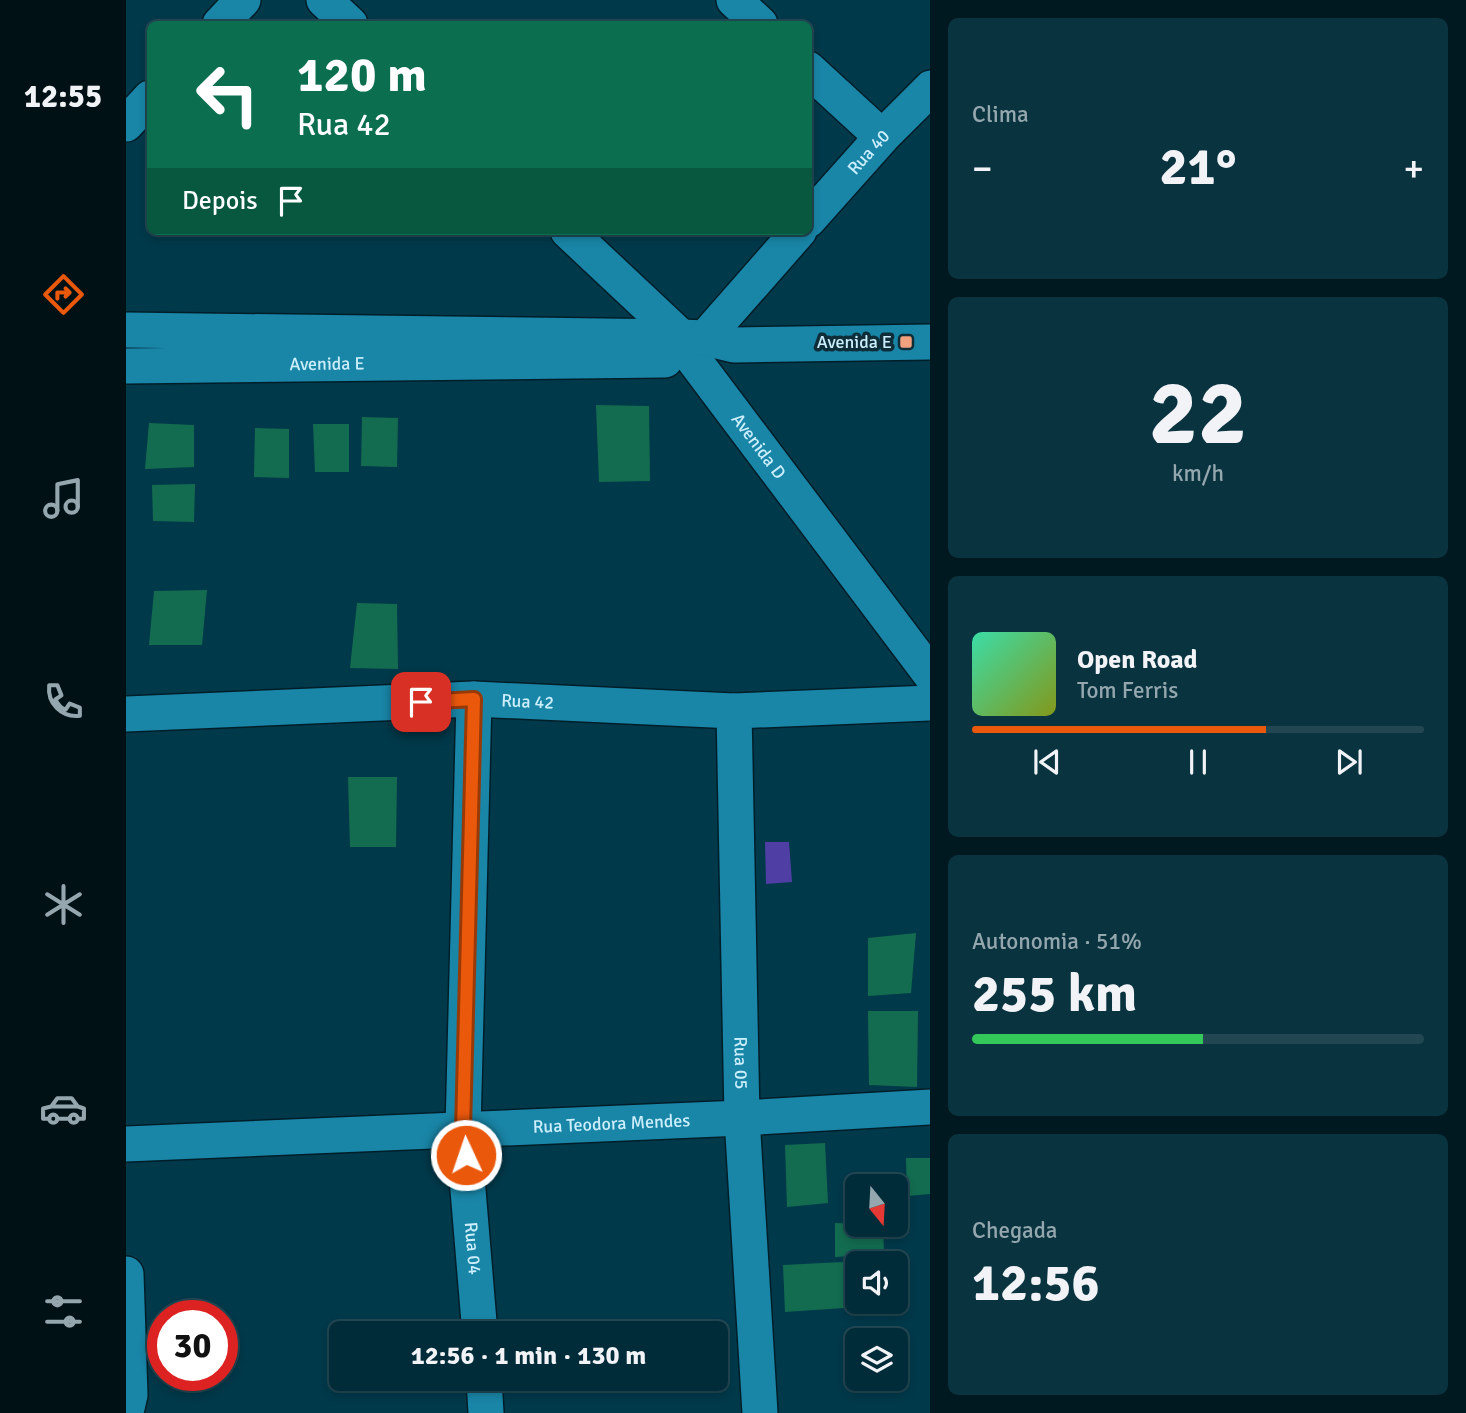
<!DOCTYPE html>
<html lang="pt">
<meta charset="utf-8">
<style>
body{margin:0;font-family:Signika,sans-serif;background:#0a3340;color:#f1f3f6;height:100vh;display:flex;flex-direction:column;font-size:26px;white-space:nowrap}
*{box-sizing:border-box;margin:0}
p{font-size:23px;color:#95a7ae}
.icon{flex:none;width:38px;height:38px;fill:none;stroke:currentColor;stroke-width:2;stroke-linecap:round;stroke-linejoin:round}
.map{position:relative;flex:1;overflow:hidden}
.sheet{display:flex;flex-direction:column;gap:18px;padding:18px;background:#00181f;width:536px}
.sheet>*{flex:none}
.guide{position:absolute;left:21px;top:21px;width:665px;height:214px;border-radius:10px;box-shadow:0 4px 10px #0003,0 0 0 2px #224753;background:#0b6e4f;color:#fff;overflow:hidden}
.needle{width:46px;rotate:162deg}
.buttons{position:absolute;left:719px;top:1174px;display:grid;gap:14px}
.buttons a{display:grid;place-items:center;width:63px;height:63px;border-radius:10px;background:#002b38;box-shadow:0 4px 10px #0003,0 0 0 2px #224753;font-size:35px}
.speed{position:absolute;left:21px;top:1300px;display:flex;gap:14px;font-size:35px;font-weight:700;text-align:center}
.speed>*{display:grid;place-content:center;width:91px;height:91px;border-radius:50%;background:#002b38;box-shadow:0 4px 10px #0003,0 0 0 2px #224753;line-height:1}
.speed .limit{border:10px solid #d22;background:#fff;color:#111}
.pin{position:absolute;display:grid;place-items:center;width:60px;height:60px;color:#fff;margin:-30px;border-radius:14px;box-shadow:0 4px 10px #0006}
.me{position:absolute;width:77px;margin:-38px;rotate:357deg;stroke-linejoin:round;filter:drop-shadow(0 0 5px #0008)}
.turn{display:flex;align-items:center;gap:24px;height:147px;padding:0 35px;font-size:32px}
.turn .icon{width:91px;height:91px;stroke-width:2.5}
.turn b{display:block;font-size:49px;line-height:60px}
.then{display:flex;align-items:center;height:66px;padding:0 35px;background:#0003;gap:14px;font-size:26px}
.big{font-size:52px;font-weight:700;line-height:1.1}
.sheet .widget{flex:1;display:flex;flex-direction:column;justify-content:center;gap:10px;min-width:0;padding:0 24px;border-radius:10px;background:#0a3340}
.sheet .dial{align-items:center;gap:0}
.dial b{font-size:91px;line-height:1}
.song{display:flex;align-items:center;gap:21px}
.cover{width:84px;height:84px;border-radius:10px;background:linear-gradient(135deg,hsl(160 70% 55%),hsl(70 70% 35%))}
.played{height:7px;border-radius:4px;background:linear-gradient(90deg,#ea580c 65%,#224753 65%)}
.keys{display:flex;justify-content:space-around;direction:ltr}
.heat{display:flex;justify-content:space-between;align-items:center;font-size:38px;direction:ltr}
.charge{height:10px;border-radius:5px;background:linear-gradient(90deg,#34c759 51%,#224753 0)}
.trip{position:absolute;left:203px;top:1321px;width:399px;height:70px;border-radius:10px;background:#002b38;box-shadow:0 4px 10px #0003,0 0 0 2px #224753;font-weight:700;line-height:70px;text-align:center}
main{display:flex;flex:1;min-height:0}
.menu{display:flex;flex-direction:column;width:126px;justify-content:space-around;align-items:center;background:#001116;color:#95a7ae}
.menu .icon{width:49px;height:49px}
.menu .active{color:#ea580c}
.menu b{font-size:32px;color:#f1f3f6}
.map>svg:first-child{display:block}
</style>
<main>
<nav class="menu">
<b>12:55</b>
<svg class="icon active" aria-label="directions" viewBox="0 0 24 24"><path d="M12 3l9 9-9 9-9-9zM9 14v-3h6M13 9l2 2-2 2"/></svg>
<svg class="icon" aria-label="music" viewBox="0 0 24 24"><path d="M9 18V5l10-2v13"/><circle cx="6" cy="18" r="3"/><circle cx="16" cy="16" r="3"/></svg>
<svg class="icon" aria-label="phone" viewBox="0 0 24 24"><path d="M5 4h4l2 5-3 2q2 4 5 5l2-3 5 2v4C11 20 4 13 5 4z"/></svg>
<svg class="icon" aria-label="climate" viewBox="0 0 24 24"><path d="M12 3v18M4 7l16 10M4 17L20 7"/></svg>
<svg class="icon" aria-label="car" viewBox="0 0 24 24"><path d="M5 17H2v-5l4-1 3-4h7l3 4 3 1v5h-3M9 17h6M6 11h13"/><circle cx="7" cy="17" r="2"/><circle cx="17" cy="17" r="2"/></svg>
<svg class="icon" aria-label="filters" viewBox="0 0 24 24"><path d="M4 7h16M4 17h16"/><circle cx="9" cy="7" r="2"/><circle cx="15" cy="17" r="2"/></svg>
</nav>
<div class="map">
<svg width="805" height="1413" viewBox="0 0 805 1413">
<rect width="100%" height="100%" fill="#00394a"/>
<!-- water -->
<path fill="#4f3fa4" d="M 639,842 L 663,842 L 666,882 L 640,884 Z"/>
<!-- building -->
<g fill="#136c4f">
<path d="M 470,405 L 523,406 L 524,481 L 473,482 Z"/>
<path d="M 236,417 L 272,418 L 271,467 L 235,466 Z"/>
<path d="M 23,423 L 68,425 L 68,467 L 19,469 Z"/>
<path d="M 187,424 L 223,424 L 223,472 L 189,472 Z"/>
<path d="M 129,428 L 163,429 L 163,478 L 128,477 Z"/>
<path d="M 69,484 L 68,522 L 27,521 L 26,485 Z"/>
<path d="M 81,590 L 76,645 L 23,645 L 28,591 Z"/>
<path d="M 231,603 L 271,604 L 272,669 L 224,668 Z"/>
<path d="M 222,777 L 271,777 L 270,847 L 224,847 Z"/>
<path d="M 790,933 L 785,993 L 742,996 L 742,938 Z"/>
<path d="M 742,1011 L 792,1011 L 791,1087 L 743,1085 Z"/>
<path d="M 699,1143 L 702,1203 L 661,1207 L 659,1145 Z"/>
<path d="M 780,1158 L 805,1158 L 805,1194 L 781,1196 Z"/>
<path d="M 709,1223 L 757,1225 L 758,1254 L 709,1257 Z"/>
<path d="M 717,1262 L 718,1308 L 659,1312 L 657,1265 Z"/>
</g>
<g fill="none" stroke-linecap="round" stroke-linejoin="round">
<defs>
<g id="minor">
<path d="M 198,0 L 224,24"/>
<path d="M 608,0 L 634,24"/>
<path d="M 94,24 L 117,0"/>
<path d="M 682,69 L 756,137"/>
<path d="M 0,124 L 24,98"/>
<path id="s1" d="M 682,220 L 756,137 L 805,88"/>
<path id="s2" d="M 442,231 L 555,337 L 568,360 L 805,675"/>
<path d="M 0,330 L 555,337 L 579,338 L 608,345 L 805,342"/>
<path d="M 579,338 L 673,231"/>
<path id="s3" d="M 0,366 L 539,360"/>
<path id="s4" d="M 348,699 L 337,1130 L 354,1334"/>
<path id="s5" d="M 608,711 L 616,1118 L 634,1413"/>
<path id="s6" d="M 0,714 L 348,699 L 608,711 L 805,703"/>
<path id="s7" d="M 0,1144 L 616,1118 L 805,1107"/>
<path d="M 0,1274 L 4,1395 L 0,1412"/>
<path d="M 358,1379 L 360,1413"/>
</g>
</defs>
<!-- minor casing -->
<use href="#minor" stroke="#001e29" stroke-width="38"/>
<!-- minor -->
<use href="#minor" stroke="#1985a7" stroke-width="35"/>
</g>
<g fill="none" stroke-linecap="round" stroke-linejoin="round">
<defs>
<path id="route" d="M 295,702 L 348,699 L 337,1130 L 340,1155"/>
</defs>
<!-- route casing -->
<use href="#route" stroke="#983908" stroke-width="18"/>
<!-- route -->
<use href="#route" stroke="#ea580c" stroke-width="12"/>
</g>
<!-- markers -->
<rect fill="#f1a17d" stroke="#0e2d38" stroke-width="2.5" x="773" y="335" width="14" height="14" rx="3.5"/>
<g text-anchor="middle" stroke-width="7" stroke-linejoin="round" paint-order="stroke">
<!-- street labels -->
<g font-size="18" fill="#cceffe" stroke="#0e2d38">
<text dy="6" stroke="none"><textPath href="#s1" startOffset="91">Rua 40</textPath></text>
<text dy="6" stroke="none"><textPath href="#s3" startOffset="201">Avenida E</textPath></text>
<text dy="6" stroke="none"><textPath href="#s2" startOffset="289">Avenida D</textPath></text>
<text dy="6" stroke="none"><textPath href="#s6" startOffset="402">Rua 42</textPath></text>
<text dy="6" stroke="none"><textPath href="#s5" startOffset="352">Rua 05</textPath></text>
<text dy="6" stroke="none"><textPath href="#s7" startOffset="486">Rua Teodora Mendes</textPath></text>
<text dy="6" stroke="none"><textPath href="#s4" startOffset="550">Rua 04</textPath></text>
</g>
<!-- poi labels -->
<g font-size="18" fill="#cceffe" stroke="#0e2d38" text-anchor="end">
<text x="766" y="348">Avenida E</text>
</g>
</g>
</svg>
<div class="buttons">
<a><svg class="needle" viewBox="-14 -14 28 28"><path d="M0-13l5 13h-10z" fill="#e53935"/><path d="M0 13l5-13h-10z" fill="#95a7ae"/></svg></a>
<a><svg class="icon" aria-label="sound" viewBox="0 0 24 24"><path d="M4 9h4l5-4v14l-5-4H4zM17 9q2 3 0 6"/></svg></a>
<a><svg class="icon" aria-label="layers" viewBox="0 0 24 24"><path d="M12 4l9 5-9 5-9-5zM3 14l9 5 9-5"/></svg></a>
</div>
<div class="speed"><div class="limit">30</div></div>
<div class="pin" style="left:295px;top:702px;background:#d93025"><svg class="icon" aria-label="arrive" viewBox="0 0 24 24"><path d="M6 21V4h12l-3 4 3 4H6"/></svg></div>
<svg class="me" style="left:340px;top:1155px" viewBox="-20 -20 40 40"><circle r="17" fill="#ea580c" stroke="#fff" stroke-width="3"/><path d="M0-11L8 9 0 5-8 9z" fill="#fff"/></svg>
<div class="trip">12:56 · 1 min · 130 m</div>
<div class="guide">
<div class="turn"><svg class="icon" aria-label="left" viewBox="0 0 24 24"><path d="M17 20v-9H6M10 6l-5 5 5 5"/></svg><div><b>120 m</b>Rua 42</div></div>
<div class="then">Depois<svg class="icon" aria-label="arrive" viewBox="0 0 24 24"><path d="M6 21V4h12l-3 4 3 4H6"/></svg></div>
</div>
</div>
<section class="sheet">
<div class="widget"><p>Clima</p>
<div class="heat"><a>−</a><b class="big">21°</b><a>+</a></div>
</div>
<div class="widget dial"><b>22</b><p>km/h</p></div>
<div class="widget">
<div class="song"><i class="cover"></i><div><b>Open Road</b><p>Tom Ferris</p></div></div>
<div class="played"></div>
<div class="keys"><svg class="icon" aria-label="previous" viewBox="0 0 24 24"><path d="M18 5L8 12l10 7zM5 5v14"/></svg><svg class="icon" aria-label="pause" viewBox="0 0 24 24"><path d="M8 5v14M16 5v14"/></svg><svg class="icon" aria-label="next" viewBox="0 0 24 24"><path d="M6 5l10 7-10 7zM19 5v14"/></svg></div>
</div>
<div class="widget"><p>Autonomia · 51%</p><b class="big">255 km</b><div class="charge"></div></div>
<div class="widget"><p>Chegada</p><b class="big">12:56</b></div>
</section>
</main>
